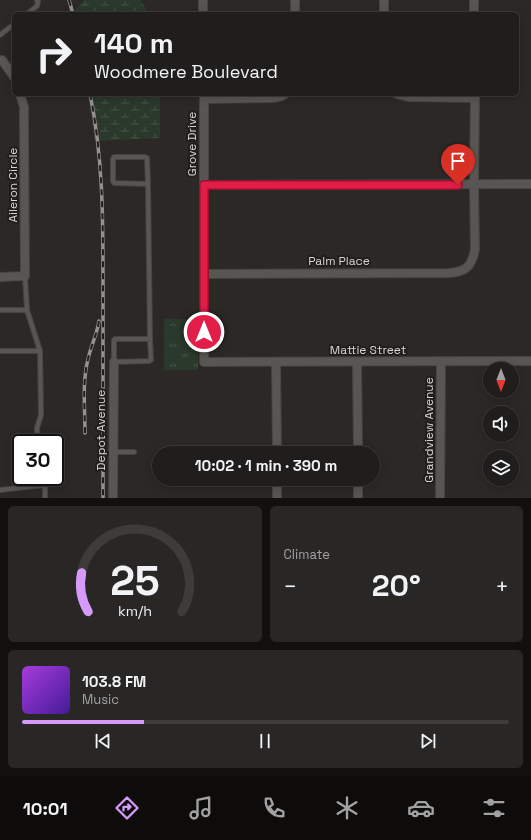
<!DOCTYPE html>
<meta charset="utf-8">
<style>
body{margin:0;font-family:"Space Grotesk",sans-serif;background:#282725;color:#f1f3f6;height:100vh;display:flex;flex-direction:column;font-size:15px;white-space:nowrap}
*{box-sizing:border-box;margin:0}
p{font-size:13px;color:#a2a2a3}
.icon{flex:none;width:22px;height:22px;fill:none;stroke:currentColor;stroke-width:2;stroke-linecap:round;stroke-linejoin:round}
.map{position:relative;height:498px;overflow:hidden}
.drawer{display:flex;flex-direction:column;gap:8px;padding:8px;background:#12100f;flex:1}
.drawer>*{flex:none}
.banner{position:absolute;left:12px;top:12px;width:507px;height:84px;border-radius:6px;box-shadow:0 2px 10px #0003,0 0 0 1px #3d3c3b;background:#201e1c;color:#f1f3f6;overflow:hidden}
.needle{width:26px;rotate:180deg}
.fabs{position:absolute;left:483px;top:362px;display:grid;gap:8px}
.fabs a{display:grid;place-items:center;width:36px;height:36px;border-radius:50%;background:#201e1c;box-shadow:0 2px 10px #0003,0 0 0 1px #3d3c3b;font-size:20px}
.speed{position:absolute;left:12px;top:434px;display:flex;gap:8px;font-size:20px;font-weight:700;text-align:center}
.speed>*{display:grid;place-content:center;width:52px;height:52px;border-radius:50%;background:#201e1c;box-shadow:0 2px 10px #0003,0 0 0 1px #3d3c3b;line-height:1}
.speed .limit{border:2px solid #111;border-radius:6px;background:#fff;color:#111}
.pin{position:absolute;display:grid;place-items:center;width:34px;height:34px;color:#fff;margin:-41px -17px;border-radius:50% 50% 50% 0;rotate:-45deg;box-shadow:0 0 4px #0007}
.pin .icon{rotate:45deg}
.me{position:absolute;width:44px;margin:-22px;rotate:0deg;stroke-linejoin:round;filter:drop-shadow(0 0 3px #0008)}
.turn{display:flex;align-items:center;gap:14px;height:84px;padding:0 16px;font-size:18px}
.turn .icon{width:52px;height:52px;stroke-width:2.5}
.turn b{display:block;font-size:28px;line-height:34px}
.big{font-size:30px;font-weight:700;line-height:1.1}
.drawer .card{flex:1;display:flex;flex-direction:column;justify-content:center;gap:6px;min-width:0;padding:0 14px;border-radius:6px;background:#282725}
.drawer .dial{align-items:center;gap:0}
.dial svg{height:104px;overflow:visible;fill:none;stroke:#3d3c3b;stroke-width:7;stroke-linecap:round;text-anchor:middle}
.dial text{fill:#f1f3f6;stroke:none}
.song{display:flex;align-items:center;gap:12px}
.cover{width:48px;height:48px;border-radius:6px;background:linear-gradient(135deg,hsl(280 70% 55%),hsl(260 70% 35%))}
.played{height:4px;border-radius:2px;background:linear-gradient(90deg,#d69bfa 25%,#3d3c3b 25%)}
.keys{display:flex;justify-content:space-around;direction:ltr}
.heat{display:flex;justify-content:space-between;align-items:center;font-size:22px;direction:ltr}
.drawer .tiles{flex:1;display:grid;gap:8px;grid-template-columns:1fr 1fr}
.card:last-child{grid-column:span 2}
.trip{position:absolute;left:152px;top:446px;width:228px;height:40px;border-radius:20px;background:#201e1c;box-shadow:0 2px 10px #0003,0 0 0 1px #3d3c3b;font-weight:700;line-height:40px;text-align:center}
.dock{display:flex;height:64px;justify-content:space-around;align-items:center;background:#0d0c0b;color:#a2a2a3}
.dock .icon{width:28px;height:28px}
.dock .active{color:#d69bfa}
.dock b{font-size:18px;color:#f1f3f6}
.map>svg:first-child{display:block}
</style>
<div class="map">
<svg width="531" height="498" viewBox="0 0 531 498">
<defs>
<pattern id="wetland-marsh" width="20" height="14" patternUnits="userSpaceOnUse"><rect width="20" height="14" fill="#2a392b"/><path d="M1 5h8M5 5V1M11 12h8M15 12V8" fill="none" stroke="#485549"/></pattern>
<pattern id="park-tufts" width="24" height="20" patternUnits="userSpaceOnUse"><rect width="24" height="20" fill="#2a392b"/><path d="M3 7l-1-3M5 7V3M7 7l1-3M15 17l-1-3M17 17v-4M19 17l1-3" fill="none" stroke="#485549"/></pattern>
</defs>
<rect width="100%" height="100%" fill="#2b2826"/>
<!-- wetland -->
<g fill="url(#wetland-marsh)">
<path d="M 84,0 L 140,0 L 150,14 L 72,14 Z"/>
<path d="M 88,94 L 160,94 L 160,138 L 95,141 Z"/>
</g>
<!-- park -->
<rect fill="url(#park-tufts)" x="164" y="319" width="34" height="51"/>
<!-- pitch -->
<path fill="#2a392b" d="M 170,326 L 195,327 L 195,339 L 170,339 Z"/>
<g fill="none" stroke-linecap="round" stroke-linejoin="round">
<defs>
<g id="service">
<path d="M 27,14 L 37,6 L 38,1 L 37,0"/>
<path d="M 0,35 L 14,24"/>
<path d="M 148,184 L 114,183 L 113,181 L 113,159 L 114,157 L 145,157 L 147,158 L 148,184 L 150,339 L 151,360 L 149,361 L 114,362 L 114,340 L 115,339 L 150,339"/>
<path d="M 25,276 L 27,310 L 40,351"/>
<path d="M 0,310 L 27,310"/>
<path d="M 0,351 L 40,351 L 41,415 L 37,428 L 38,443"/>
<path d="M 114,452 L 134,452"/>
<path d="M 42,477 L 45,485 L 45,498"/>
<path d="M 0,490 L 45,485"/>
</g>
<g id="minor">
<path d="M 203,0 L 203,14"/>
<path d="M 295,0 L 295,14"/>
<path d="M 474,0 L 474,14"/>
<path d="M 384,14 L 384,0"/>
<path d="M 2,60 L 14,77"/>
<path d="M 204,94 L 204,362 L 531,361"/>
<path d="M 397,94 L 408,97 L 475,98"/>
<path d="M 204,99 L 274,98 L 282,96 L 285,94"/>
<path d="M 204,185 L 531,184"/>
<path d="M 204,274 L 449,273 C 466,272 472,266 475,249 L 474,185 L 475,94"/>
<path d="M 0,277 L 25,276 L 24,125 L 24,107 L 20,94"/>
<path d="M 276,362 L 277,453"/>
<path d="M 357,362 L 358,453"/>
<path d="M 277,479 L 277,498"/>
<path d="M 358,479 L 358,498"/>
<path d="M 113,498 L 114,362"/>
<path d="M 440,498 L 441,362"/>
</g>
</defs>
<!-- service casing -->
<use href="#service" stroke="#464442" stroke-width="6"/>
<!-- minor casing -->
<use href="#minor" stroke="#464442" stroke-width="10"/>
<!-- service -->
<use href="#service" stroke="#595552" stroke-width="4"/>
<!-- minor -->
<use href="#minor" stroke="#595552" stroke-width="8"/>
<defs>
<g id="rail">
<path d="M 69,0 L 73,14"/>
<path d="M 90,94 C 104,161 103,229 103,297 C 103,364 103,431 103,498"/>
<path d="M 85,433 C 85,409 82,383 88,359 C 91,346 97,334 99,321"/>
</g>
</defs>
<!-- rail casing -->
<use href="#rail" stroke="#94918f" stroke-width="3.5"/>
<!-- rail -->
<use href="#rail" stroke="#221e1c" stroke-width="2" stroke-dasharray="6" stroke-linecap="butt"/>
</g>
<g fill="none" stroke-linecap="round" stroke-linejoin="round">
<defs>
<path id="route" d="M 204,332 L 204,185 L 458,185"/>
</defs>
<!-- route casing -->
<use href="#route" stroke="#92132f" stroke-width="10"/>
<!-- route -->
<use href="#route" stroke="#e11d48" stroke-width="7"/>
</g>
<g text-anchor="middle" stroke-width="4" stroke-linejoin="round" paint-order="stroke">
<!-- street labels -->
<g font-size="12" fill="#d6d4d2" stroke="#221e1c">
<text transform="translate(192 144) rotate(-90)" y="4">Grove Drive</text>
<text transform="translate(13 185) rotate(-90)" y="4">Aileron Circle</text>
<text x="339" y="265">Palm Place</text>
<text x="368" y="354">Mattie Street</text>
<text transform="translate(101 430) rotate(-90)" y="4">Depot Avenue</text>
<text transform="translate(429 430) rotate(-90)" y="4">Grandview Avenue</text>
</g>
</g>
</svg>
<div class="fabs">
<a><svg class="needle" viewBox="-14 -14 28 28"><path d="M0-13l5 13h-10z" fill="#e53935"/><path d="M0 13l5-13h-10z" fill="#a2a2a3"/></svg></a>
<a><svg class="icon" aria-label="sound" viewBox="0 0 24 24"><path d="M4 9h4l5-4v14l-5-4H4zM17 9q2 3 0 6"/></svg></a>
<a><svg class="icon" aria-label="layers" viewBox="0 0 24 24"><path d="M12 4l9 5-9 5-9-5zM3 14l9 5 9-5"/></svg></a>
</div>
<div class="speed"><div class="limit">30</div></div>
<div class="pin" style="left:458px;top:185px;background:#d93025"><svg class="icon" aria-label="arrive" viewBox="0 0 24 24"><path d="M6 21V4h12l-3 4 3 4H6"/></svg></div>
<svg class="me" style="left:204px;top:332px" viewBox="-20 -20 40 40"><circle r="17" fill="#e11d48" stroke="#fff" stroke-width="3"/><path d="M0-11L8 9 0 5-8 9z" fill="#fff"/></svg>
<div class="trip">10:02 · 1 min · 390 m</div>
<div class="banner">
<div class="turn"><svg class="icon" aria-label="right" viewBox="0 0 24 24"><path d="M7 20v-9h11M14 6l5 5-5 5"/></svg><div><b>140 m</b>Woodmere Boulevard</div></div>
</div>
</div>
<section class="drawer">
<div class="tiles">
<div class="card dial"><svg viewBox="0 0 100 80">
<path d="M14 69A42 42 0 1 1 86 69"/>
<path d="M14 69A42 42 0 0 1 9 39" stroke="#d69bfa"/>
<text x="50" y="56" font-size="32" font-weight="700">25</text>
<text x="50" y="72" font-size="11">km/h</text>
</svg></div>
<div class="card"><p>Climate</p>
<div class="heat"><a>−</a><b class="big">20°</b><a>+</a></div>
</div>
<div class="card">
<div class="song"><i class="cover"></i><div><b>103.8 FM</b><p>Music</p></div></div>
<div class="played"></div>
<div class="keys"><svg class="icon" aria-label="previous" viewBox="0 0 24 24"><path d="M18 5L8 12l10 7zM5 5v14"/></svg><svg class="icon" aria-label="pause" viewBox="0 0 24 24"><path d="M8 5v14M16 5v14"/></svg><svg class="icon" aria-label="next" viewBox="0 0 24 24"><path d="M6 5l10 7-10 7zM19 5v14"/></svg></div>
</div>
</div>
</section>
<nav class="dock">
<b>10:01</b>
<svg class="icon active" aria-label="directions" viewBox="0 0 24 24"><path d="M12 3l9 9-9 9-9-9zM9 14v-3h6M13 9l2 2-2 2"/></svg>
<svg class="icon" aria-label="music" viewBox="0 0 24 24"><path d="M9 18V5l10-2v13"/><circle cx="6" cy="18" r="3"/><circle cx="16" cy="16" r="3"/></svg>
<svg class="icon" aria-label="phone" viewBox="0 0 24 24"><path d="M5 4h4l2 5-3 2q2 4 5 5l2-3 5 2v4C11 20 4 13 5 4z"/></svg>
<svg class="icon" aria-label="climate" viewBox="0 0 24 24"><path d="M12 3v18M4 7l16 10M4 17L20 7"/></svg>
<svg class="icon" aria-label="car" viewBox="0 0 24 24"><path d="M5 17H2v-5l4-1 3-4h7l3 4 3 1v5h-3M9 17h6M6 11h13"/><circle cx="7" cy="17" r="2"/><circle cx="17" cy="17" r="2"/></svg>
<svg class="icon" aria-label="filters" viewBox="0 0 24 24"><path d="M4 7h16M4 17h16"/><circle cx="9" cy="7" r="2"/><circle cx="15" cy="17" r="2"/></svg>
</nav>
